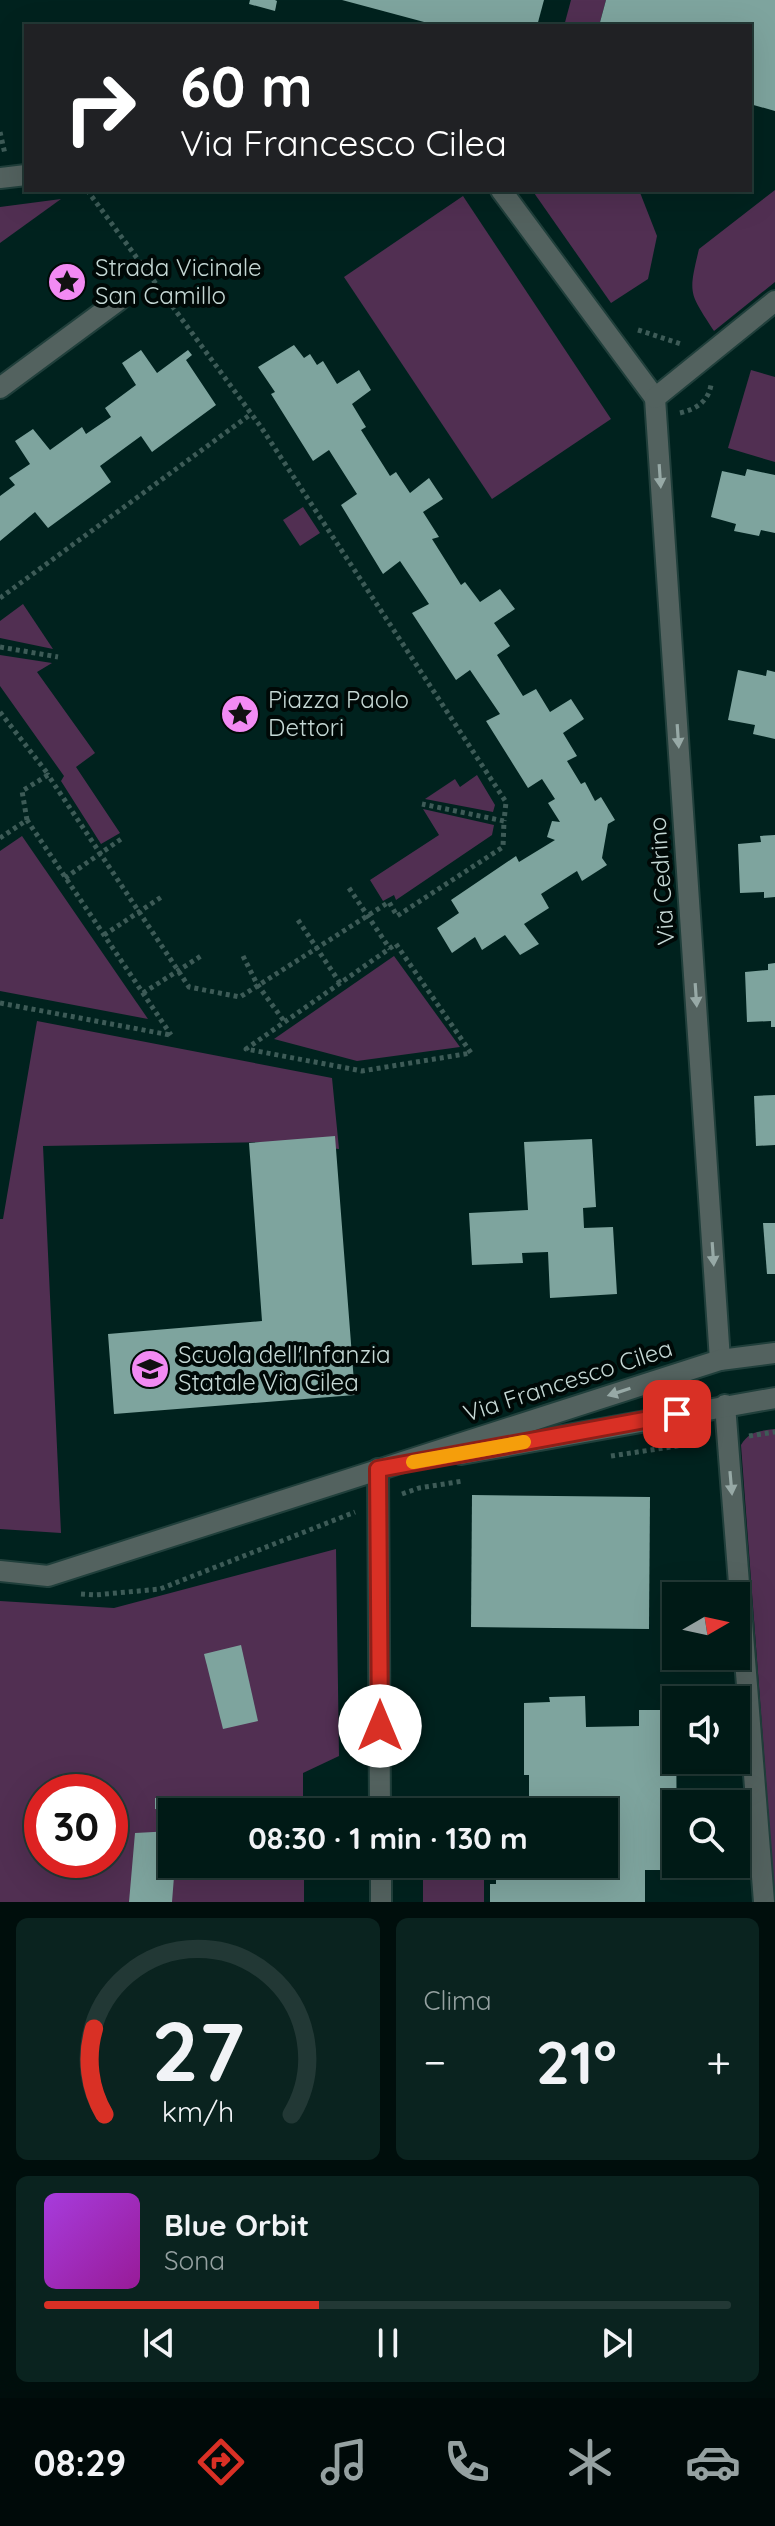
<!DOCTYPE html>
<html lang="it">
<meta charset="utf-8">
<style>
body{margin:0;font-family:Quicksand,sans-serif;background:#0a231f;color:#f1f3f6;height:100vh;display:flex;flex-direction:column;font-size:30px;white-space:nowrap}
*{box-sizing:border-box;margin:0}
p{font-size:26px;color:#95a1a1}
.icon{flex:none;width:44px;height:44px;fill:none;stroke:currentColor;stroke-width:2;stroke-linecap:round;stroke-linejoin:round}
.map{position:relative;height:1902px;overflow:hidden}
.drawer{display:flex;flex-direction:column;gap:16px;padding:16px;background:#000e0c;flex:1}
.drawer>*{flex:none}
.banner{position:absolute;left:24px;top:24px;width:728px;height:168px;border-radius:0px;box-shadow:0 8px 32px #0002,0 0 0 2px #223835;background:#202124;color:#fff;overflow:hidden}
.needle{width:52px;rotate:81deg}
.fabs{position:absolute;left:662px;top:1582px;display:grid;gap:16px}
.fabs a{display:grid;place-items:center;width:88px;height:88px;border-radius:0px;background:#001a16;box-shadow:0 8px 32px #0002,0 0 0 2px #223835;font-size:40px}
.speed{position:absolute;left:24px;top:1774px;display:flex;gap:16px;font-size:40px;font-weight:700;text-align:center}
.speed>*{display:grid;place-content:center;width:104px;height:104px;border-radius:50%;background:#001a16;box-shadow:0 8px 32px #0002,0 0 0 2px #223835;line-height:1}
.speed .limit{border:12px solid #d22;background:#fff;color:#111}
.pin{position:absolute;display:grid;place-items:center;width:68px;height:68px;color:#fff;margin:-34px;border-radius:16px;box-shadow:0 4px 12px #0006}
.me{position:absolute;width:88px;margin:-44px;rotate:0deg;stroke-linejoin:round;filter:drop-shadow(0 0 6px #0008)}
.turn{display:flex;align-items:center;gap:28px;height:168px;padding:0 24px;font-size:36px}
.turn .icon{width:104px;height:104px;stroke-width:2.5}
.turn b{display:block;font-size:56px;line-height:68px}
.big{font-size:60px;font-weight:700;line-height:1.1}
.drawer .card{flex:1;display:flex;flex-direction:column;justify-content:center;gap:12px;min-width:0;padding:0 28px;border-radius:12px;background:#0a231f}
.drawer .dial{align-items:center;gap:0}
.dial svg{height:208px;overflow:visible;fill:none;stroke:#223835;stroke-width:7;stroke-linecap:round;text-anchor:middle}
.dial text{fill:#f1f3f6;stroke:none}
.song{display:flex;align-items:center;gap:24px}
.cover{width:96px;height:96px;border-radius:12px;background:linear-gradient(135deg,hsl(280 70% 55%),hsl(300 70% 35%))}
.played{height:8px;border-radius:4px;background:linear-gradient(90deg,#d93025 40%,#223835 40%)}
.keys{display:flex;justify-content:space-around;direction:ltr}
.heat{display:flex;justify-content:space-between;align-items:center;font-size:44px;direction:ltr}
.drawer .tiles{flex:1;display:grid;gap:16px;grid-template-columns:1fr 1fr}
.card:last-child{grid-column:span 2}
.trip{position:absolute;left:158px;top:1798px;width:460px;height:80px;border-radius:0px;background:#001a16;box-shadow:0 8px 32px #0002,0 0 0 2px #223835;font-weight:700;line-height:80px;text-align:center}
.menu{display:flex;height:128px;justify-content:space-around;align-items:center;background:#000a09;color:#95a1a1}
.menu .icon{width:56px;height:56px}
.menu .active{color:#d93025}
.menu b{font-size:36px;color:#f1f3f6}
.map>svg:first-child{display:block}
</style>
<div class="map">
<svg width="775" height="1902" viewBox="0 0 775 1902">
<rect width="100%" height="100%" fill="#00221e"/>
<!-- green -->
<g fill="#512f52" fill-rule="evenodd">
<path d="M 571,0 L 606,0 L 599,26 L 564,26 Z"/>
<path d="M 532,190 L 639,190 L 657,236 L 648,279 L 611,303 Z"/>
<path d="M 775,190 L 775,282 L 714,331 C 689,292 688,295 699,249 Z"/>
<path d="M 463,196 L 611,419 L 492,499 L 344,277 Z"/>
<path d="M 61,199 L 0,243 L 0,207 Z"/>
<path d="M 751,370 L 775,377 L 775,462 L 728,448 Z"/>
<path d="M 303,507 L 320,533 L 300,546 L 283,520 Z"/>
<path d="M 23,604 L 53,649 L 0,638 L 0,621 Z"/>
<path d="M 0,655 L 52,663 L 37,672 L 95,753 L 76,767 L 120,833 L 101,844 L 61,781 L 64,776 L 0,686 Z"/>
<path d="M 477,775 L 495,805 L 493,812 L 425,799 L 455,779 L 460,787 Z"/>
<path d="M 423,809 L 494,825 L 492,835 L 396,900 L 394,895 L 383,901 L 370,880 L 439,835 Z"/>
<path d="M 22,836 L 148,1019 L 0,991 L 0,851 Z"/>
<path d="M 394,956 L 460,1047 L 357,1061 L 274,1039 Z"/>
<path d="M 37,1021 L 332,1078 L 339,1149 L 264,1142 L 43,1146 L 61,1533 L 0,1529 L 0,1219 L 3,1219 Z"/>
<path d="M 775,1429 L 775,1902 L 741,1445 C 749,1431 760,1431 775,1429 Z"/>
<path d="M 336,1549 L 339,1756 L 303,1773 L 303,1812 L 172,1812 L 172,1864 L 304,1864 L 304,1902 L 0,1902 L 0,1601 L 114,1608 ZM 42,1792 L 110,1792 L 110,1860 L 42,1860 Z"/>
<path d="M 484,1868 L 484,1902 L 423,1902 L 423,1869 Z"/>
</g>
<!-- building -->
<g fill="#7ea49e">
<path d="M 250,0 L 275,0 L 277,1 L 275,11 L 249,4 Z"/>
<path d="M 342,0 L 544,0 L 537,26 L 439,26 Z"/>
<path d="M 606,0 L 775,0 L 775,111 L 750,104 L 750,26 L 599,26 Z"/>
<path d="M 294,345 L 304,358 L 310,354 L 317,365 L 323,361 L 337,384 L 359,370 L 371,390 L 352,404 L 366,427 L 361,430 L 390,476 L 396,472 L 410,493 L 429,478 L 443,499 L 423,512 L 439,537 L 432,539 L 461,585 L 465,582 L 480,602 L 500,589 L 515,609 L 494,623 L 510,646 L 497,655 L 523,696 L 536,689 L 550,712 L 571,699 L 584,719 L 563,733 L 577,756 L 567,761 L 581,784 L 585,782 L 595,801 L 601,797 L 615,820 L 608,824 L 602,858 L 607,865 L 582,881 L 577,871 L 541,894 L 549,908 L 524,924 L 539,944 L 520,955 L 505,935 L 482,950 L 475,937 L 452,953 L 437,928 L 459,913 L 451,900 L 516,856 L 519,862 L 555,840 L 547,837 L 552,821 L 560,822 L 548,803 L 555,799 L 542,779 L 528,788 L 486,721 L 500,714 L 470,670 L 456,680 L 412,613 L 429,604 L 400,561 L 383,574 L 341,505 L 357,494 L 329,450 L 313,461 L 271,394 L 275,392 L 258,367 Z"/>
<path d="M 141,350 L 157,373 L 188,350 L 192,355 L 186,360 L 216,405 L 152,452 L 141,436 L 100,466 L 111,482 L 48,528 L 35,512 L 0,541 L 0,496 L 15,485 L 9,478 L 30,464 L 15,441 L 33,429 L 50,450 L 82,427 L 86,434 L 111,417 L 105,408 L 136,385 L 122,363 Z"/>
<path d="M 747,469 L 775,475 L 775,533 L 761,530 L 759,536 L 734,531 L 736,524 L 711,517 L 722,471 L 745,476 Z"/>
<path d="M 738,670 L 766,676 L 767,670 L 775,672 L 775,739 L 753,734 L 755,725 L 728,720 Z"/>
<path d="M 775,835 L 775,897 L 764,898 L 764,892 L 740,893 L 738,844 L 761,842 L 760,836 Z"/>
<path d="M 775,963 L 775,1027 L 771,1027 L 771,1021 L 747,1022 L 745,972 L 768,970 L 768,964 Z"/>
<path d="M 775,1095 L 775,1145 L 756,1146 L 754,1096 Z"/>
<path d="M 335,1136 L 355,1395 L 114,1414 L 108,1334 L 262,1321 L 249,1143 Z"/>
<path d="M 592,1139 L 596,1207 L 583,1208 L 584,1228 L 613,1227 L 617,1294 L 550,1298 L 548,1252 L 522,1253 L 523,1263 L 472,1265 L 469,1213 L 528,1210 L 524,1142 Z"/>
<path d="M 763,1223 L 775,1223 L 775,1274 L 767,1274 Z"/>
<path d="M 472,1495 L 650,1497 L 649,1629 L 471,1627 Z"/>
<path d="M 241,1645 L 258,1721 L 223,1729 L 204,1654 Z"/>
<path d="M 585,1696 L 586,1727 L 639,1726 L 639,1710 L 676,1710 L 677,1870 L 645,1870 L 645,1902 L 490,1902 L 490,1884 L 496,1884 L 496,1864 L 604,1864 L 604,1812 L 595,1812 L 595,1804 L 529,1804 L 529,1775 L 524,1775 L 524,1703 L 550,1702 L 549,1697 Z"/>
<path d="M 155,1798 L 181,1800 L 180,1812 L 155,1809 Z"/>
<path d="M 172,1831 L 172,1864 L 175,1864 L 172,1902 L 129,1902 L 135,1833 Z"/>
</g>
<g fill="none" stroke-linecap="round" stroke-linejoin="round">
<defs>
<g id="minor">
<path d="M 0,178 L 26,175"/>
<path d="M 501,190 L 655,398"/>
<path d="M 0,388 L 119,300"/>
<path d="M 655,398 L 720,1360"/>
<path d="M 655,398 L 775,301"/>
<path d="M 725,1405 L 764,1902"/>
<path d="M 461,1454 L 775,1398"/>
<path d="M 378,1469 L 380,1812"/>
<path d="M 0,1571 L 48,1576 L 720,1360 L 775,1353"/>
<path d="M 381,1864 L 381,1902"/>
</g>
</defs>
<!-- minor casing -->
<use href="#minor" stroke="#203f3b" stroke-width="24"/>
<!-- path -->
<g stroke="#3d5b57" stroke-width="5" stroke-dasharray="4 4" stroke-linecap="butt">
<path d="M 0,132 L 5,154"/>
<path d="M 87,190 L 261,427 L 506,802 L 504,821"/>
<path d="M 638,330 L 681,344"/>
<path d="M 680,413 C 696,409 708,402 711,385"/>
<path d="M 0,598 L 251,414"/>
<path d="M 0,647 L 58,657"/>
<path d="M 0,712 L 48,774"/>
<path d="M 27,820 L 22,791 L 48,775 L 189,987 L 240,997 L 389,902 L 397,916 L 503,847 L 504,821 L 422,804"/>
<path d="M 0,838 L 27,820 L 171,1035"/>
<path d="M 65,878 L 124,837"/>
<path d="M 349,888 L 390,949"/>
<path d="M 298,920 L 340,983"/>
<path d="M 104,935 L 163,896"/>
<path d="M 396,944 L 471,1053 L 362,1071 L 246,1049 Z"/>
<path d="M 243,956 L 257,984 L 284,1021"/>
<path d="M 143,993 L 201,956"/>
<path d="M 0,1003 L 170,1035"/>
<path d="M 749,1436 L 775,1432"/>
<path d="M 611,1456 L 704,1442"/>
<path d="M 402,1494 L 419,1488 L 463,1481"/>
<path d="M 81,1594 L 95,1595 L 160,1589 L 355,1512"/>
</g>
<!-- minor -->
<use href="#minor" stroke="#53625f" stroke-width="20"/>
</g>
<!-- one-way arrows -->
<defs><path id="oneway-solid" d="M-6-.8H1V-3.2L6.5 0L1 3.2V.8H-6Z" transform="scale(2)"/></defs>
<g fill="#97a9a6">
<use href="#oneway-solid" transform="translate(660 476) rotate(86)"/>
<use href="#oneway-solid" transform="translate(678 736) rotate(86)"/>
<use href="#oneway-solid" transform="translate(696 995) rotate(86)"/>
<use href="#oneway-solid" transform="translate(713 1254) rotate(86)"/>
<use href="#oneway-solid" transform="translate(619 1392) rotate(162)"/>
<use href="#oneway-solid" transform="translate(731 1483) rotate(85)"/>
</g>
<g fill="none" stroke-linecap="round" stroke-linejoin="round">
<defs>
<path id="route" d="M 380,1726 L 378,1469 L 677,1414"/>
</defs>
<!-- route casing -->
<use href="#route" stroke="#8d1f18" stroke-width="20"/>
<!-- route -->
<use href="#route" stroke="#d93025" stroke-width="14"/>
<!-- slow -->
<path stroke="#f59e0b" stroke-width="14" d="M 413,1462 L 524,1442"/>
</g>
<!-- icons -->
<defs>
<symbol id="sight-disc" viewBox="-11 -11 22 22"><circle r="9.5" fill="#f28af3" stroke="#000907"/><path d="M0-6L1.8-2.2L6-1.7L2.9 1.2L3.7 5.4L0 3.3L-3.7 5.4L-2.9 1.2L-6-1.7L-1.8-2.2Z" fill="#111"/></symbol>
<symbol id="school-disc" viewBox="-11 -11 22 22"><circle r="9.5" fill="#f28af3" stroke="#000907"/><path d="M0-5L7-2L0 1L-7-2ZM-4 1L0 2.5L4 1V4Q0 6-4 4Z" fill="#111"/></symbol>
</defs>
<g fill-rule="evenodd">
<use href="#sight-disc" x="45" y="260" width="44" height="44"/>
<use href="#sight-disc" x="218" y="692" width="44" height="44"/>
<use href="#school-disc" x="128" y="1347" width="44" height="44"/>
</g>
<g text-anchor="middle" stroke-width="8" stroke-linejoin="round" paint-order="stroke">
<!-- poi labels -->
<g font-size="24" fill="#c5d8d5" stroke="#000907" text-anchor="start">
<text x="95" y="276">Strada Vicinale<tspan x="95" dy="28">San Camillo</tspan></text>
<text x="268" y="708">Piazza Paolo<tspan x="268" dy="28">Dettori</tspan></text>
<text x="178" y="1363">Scuola dell'Infanzia<tspan x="178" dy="28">Statale Via Cilea</tspan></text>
</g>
<!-- street labels -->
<g font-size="24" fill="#c5d8d5" stroke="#000907">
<text transform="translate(662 881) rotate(-94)" y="8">Via Cedrino</text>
<text transform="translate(568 1381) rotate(-18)" y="8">Via Francesco Cilea</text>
</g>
</g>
</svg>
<div class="fabs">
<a><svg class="needle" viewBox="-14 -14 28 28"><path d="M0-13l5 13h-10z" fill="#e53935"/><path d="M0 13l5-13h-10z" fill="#95a1a1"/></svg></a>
<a><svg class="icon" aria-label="sound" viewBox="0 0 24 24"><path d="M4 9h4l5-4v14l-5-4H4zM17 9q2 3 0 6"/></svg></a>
<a><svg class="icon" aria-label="search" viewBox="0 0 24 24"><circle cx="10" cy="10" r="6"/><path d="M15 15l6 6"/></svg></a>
</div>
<div class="speed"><div class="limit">30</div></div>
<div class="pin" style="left:677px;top:1414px;background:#d93025"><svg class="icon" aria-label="arrive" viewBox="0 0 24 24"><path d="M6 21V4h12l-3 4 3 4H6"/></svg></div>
<svg class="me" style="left:380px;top:1726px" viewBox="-20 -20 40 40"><circle r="19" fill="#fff"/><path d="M0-13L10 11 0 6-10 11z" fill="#d93025"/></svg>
<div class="trip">08:30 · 1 min · 130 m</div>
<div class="banner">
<div class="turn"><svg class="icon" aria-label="right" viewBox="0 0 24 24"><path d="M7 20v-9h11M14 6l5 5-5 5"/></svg><div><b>60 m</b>Via Francesco Cilea</div></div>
</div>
</div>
<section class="drawer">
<div class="tiles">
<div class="card dial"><svg viewBox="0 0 100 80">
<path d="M14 69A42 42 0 1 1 86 69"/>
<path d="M14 69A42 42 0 0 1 10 36" stroke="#d93025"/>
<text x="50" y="56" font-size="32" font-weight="700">27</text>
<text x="50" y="72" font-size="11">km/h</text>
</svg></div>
<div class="card"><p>Clima</p>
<div class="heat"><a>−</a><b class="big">21°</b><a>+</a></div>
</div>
<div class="card">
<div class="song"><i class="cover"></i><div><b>Blue Orbit</b><p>Sona</p></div></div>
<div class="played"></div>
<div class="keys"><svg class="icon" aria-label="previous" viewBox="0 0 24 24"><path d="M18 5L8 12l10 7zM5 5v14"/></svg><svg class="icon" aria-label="pause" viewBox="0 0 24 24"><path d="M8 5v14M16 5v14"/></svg><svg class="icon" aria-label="next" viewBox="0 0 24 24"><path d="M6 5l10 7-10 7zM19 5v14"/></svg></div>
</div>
</div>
</section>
<nav class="menu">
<b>08:29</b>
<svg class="icon active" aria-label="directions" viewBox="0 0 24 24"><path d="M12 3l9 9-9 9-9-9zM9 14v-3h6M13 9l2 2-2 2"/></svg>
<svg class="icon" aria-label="music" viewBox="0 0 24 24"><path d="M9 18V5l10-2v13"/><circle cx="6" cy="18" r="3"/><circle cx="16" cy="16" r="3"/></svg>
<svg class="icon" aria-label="phone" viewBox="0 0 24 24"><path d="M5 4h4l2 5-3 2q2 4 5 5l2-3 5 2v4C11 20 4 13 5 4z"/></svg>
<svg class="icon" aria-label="climate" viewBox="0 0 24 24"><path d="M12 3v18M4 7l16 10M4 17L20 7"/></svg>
<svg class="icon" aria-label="car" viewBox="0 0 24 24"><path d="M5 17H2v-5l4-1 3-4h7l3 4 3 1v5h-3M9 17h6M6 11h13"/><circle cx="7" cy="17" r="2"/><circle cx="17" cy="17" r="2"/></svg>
</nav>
